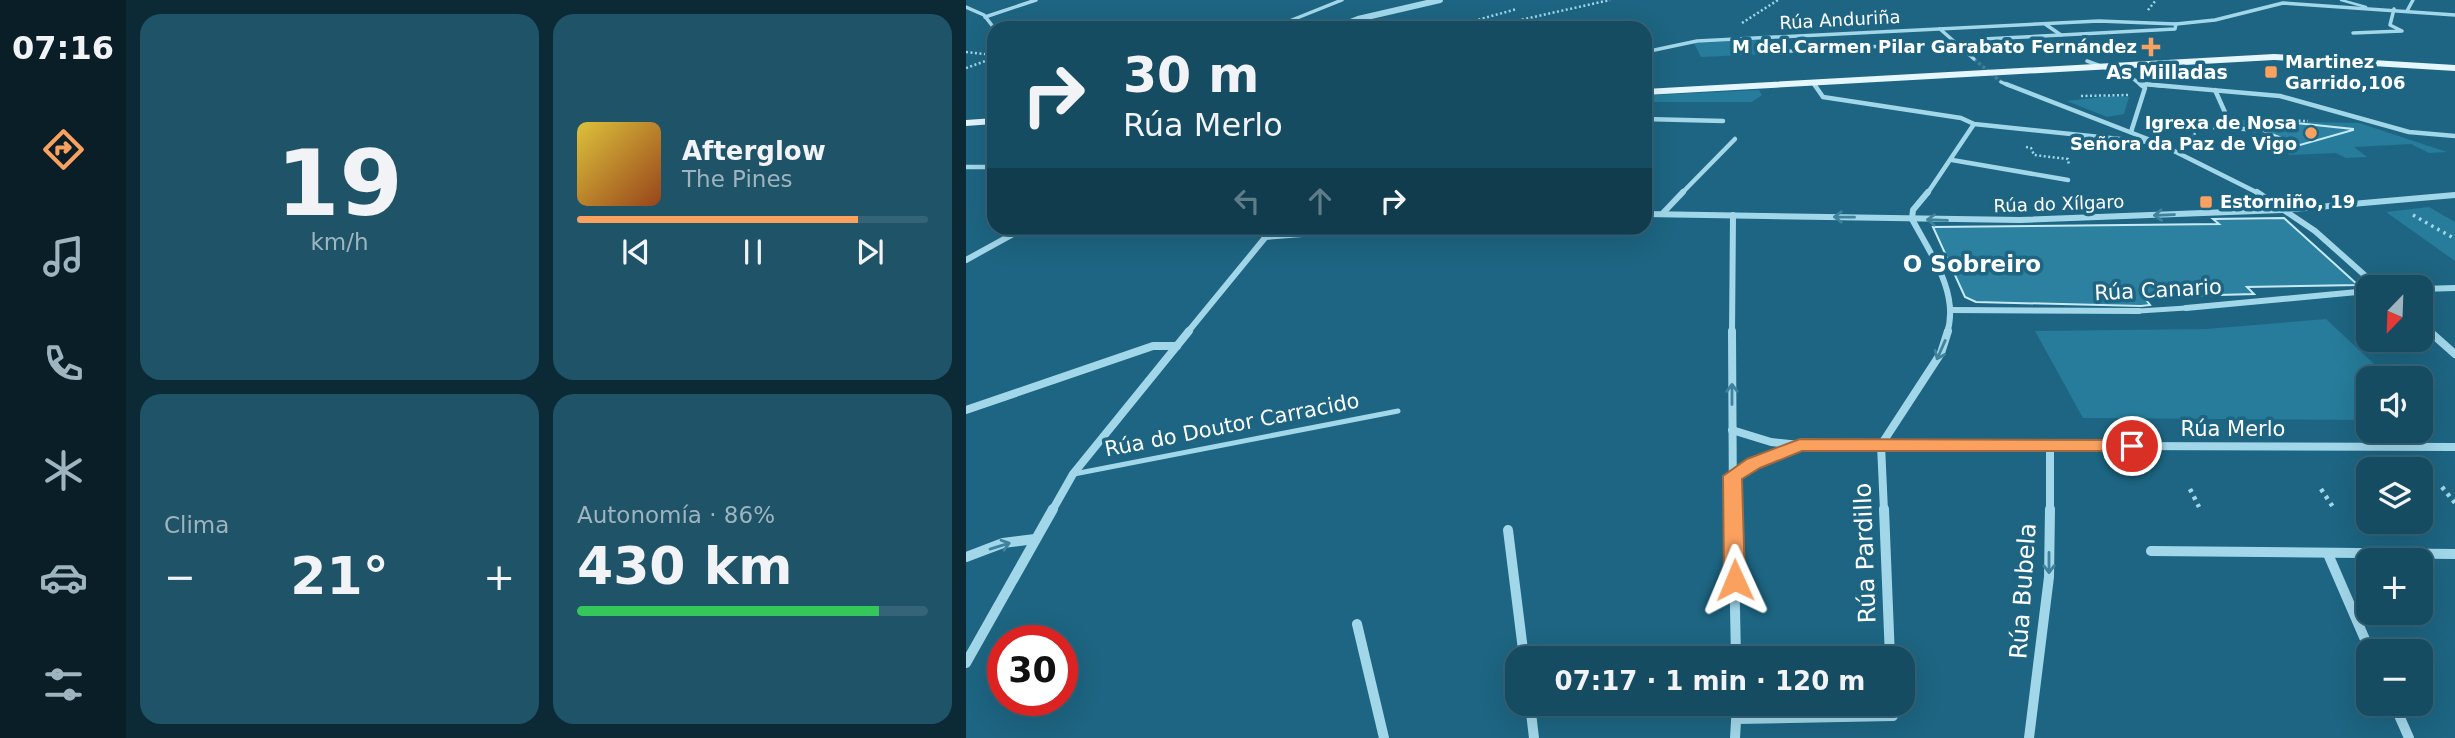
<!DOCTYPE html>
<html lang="es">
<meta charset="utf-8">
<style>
body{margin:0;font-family:"DejaVu Sans",sans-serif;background:#1f5368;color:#f1f3f6;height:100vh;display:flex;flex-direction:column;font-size:26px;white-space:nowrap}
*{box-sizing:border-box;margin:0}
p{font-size:23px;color:#9eb4be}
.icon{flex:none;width:38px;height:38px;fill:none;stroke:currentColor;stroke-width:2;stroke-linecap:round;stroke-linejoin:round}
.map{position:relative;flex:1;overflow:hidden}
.side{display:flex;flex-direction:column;gap:14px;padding:14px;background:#0c2a36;width:840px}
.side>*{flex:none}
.banner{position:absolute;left:21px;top:21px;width:665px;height:214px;border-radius:21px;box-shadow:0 7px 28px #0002,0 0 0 2px #356377;background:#164c62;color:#f1f3f6;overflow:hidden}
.needle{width:46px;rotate:203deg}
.tools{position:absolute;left:1390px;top:275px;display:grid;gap:14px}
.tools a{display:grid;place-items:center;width:77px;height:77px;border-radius:14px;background:#164c62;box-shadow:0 7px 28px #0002,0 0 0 2px #356377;font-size:35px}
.speed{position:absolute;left:21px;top:625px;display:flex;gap:14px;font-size:35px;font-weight:700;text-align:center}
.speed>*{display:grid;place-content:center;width:91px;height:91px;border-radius:50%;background:#164c62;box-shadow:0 7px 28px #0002,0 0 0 2px #356377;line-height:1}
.speed .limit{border:10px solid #d22;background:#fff;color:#111}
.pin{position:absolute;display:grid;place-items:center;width:60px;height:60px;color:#fff;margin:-30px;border:4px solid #fff;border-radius:50%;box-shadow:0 2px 7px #0007}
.me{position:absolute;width:77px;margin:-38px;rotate:359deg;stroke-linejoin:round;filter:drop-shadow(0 0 5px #0008)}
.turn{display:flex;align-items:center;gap:24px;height:147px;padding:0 21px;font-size:32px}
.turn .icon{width:91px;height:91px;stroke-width:2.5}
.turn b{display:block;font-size:49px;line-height:60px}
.lanes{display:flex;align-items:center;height:66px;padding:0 21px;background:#0003;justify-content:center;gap:35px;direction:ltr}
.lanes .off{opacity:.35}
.big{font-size:52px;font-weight:600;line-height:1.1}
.side .tile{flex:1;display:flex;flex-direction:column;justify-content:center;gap:10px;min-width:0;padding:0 24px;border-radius:21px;background:#1f5368}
.side .dial{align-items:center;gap:0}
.dial b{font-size:91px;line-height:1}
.song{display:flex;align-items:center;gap:21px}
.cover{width:84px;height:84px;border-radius:10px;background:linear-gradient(135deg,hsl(50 70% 55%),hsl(20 70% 35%))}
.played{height:7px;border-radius:4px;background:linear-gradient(90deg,#faa160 80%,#356377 80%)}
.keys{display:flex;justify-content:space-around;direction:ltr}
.heat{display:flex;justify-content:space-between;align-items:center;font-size:38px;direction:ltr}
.charge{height:10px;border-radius:5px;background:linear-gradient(90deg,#34c759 86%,#356377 0)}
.side .tiles{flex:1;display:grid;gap:14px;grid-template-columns:repeat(2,1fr)}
.trip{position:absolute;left:539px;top:646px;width:410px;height:70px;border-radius:21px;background:#164c62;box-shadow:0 7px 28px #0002,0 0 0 2px #356377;font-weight:600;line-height:70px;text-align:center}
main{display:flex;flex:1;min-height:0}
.tabs{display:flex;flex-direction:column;width:126px;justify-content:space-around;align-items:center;background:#091e27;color:#9eb4be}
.tabs .icon{width:49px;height:49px}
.tabs .current{color:#faa160}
.tabs b{font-size:32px;color:#f1f3f6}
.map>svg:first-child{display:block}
</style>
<main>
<nav class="tabs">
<b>07:16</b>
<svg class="icon current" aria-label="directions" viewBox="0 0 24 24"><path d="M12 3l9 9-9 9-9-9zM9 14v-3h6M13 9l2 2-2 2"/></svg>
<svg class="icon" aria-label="music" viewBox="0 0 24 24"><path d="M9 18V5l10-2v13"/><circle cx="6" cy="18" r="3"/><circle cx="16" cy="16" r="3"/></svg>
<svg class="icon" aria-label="phone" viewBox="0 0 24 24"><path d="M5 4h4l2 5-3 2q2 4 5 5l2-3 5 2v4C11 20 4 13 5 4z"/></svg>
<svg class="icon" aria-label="climate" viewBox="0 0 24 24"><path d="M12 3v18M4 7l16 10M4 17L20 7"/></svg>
<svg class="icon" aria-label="car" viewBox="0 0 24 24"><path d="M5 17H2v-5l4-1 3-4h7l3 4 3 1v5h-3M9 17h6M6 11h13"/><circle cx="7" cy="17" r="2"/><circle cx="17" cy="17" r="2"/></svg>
<svg class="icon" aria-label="filters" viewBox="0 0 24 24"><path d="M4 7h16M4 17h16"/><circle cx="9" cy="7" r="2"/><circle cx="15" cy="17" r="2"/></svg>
</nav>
<section class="side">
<div class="tiles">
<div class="tile dial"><b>19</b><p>km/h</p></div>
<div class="tile">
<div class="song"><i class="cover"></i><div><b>Afterglow</b><p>The Pines</p></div></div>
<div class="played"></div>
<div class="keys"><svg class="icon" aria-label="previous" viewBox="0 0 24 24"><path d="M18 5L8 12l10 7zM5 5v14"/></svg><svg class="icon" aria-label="pause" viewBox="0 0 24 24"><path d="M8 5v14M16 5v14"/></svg><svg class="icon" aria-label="next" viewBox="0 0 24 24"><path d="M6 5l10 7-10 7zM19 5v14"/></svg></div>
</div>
<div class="tile"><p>Clima</p>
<div class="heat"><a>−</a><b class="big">21°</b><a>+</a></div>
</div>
<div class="tile"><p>Autonomía · 86%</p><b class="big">430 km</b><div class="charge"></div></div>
</div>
</section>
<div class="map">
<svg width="1489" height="738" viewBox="0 0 1489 738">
<rect width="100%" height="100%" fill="#1d6582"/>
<!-- green -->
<g fill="#267c9a">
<path d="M 790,40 L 801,54 L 735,57 L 728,43 Z"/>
<path d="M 793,90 L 796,95 L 786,102 L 679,102 L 679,97 L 688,95 Z"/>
<path d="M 1144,96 L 1163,97 L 1158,114 L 1141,117 L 1101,101 Z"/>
<path d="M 1274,120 L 1393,123 L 1481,152 L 1463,153 L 1445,144 L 1388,147 L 1401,157 L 1380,158 L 1370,153 L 1323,155 L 1312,139 L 1296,133 L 1293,129 L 1274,125 Z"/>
<path d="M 1463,207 L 1489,222 L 1489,261 L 1420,212 Z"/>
<path d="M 1360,319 L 1423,378 L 1402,378 L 1402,420 L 1117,418 L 1069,331 L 1240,329 Z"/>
</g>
<!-- building -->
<g fill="#2c80a0" stroke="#c6eaf7" stroke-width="2">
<path d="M 1283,118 L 1387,129 L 1387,130 L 1334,145 L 1295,130 L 1292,126 L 1282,124 Z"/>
<path d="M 1318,218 L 1392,285 L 1281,287 L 1288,294 L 1178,297 L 1184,305 L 1175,306 L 1010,302 L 999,297 L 967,227 L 1253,224 L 1247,219 Z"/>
</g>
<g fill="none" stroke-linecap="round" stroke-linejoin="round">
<!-- minor-tunnel -->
<path stroke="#3f7c95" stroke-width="3.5" stroke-dasharray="3.5 2" stroke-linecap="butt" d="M 1008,59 L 1035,82"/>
<!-- path-far2 -->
<g stroke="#a2d7ea" stroke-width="2.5" stroke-dasharray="2 2.5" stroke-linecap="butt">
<path d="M 1182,10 L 1190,0"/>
<path d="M 776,23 L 812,0"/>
<path d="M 482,28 L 551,9"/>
<path d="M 535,28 L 554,20 L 644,0"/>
<path d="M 0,52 L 28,55"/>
<path d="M 0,68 L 28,58"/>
<path d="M 1115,96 L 1162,95"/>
<path d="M 1301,120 L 1342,121"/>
<path d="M 1216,137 L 1227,137 L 1231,129 L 1251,128"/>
<path d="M 1060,147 L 1065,148 L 1068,155 L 1102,159 L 1103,166"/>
</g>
<!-- path-far1 -->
<path stroke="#a2d7ea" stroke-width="3.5" stroke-dasharray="2.5 4.5" stroke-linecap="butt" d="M 1447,215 L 1489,239"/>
<!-- path -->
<g stroke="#a2d7ea" stroke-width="4.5" stroke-dasharray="3.5 5" stroke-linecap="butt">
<path d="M 1476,487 L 1489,503"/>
<path d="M 1224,489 L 1233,507"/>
<path d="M 1355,489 L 1367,507"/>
</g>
<!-- service-far2 -->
<path stroke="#a2d7ea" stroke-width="2.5" d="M 1375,0 L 1400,7"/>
<!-- service-far1 -->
<path stroke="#a2d7ea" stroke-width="3.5" d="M 23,86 L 28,86"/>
<!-- service -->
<path stroke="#a2d7ea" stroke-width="5" d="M 108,474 L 432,411"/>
<!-- pedestrian -->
<path stroke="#a2d7ea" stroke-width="5" d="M 1173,311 L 1220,308"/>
<!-- minor-far4 -->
<g stroke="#a2d7ea" stroke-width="3.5">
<path d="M 0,7 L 18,15 L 28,28"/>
<path d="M 1441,11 L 1447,0"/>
<path d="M 19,17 L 70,0"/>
<path d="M 1079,24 L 1095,35 L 1209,29 L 1210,24"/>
<path d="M 306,28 L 376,0"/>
<path d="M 974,29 L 1008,59"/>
<path d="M 1387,33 L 1436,31 L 1424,25 L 1428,9"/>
<path d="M 1017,39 L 1095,35"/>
<path d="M 679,52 L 731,41 L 1133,21 L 1210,24 L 1249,20 L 1317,3 L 1489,15"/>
<path d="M 809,52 L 938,45"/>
<path d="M 1121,61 L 1165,77 L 1176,86"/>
<path d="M 1035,82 L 1044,86"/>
<path d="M 847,83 L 849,86"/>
<path d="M 1177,84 L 1196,86"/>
</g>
<!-- minor-far3 -->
<g stroke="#a2d7ea" stroke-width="4.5">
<path d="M 848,84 L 857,97 L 995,118 L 1008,124 L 1183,142"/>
<path d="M 1040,84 L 1192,143 L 1294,194"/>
<path d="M 1177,84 L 1314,96 L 1443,132 L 1489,136"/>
<path d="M 1249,90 L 1266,128 L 1290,130"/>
<path d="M 679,119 L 757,121"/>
<path d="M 1165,132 L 1179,88 L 1174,84"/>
<path d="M 986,160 L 1102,180"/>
<path d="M 0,167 L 28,167"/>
<path d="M 715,194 L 769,139"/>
<path d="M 961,194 L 1008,124"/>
</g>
<!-- minor-far2 -->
<g stroke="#a2d7ea" stroke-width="6">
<path d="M 1291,192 L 1349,231 L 1412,287"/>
<path d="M 697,213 L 717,192"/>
<path d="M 679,214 L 1054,220 L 1316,210 L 1489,195"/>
<path d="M 946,219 L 947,210 L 962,192"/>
<path d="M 946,219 C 964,253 994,293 981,333"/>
<path d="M 299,237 L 415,228"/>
<path d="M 0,260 L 58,228"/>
<path d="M 1454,289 L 1489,288"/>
<path d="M 1220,308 L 1402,291"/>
<path d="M 984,310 L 1173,311"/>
<path d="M 1454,324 L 1465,333"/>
<path d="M 221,333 L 307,228"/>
<path d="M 766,333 L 767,215"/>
</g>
<!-- minor-far1 -->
<g stroke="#a2d7ea" stroke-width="8">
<path d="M 766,331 L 767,511"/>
<path d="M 1463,331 L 1489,354"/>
<path d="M 0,410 L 187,346 L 211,346"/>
<path d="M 766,430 L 805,442 L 834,445 L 1489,447"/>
<path d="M 767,476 L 787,464 L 830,447"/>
<path d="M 86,511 L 107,474 L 223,331"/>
<path d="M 918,511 L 915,445 L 975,353 L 982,331"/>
<path d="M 1084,511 L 1084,446"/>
</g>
<!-- minor -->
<g stroke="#a2d7ea" stroke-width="10">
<path d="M 767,509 L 770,658"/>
<path d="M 918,509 L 924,658"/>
<path d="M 542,530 L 558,658"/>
<path d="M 1185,551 L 1489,554"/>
<path d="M 1362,554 L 1404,651"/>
<path d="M 0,557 L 37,543 L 69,539"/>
<path d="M 391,624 L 418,738"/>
<path d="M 0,663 L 87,509"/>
<path d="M 564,704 L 568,738"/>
<path d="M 1428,704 L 1443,738"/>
<path d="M 771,719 L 927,716 L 926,704"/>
<path d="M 769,738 L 771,704"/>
<path d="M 1063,738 L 1083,577 L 1084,509"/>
</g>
<!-- tertiary -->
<path stroke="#a2d7ea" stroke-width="6" d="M 369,28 L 392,19 L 474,0"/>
<!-- primary -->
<g fill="#e5f6fe" fill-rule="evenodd">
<path d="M 1308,54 L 1489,65 L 1489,71 L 1308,60 L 679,95 L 679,89 Z"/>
<path d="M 28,118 L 28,124 L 0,126 L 0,120 Z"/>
</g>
</g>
<!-- one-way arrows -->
<defs><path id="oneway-shaft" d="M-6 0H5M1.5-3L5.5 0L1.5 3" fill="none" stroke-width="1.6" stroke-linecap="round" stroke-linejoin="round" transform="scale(1.75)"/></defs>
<g stroke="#3e829c">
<use href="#oneway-shaft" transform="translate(1198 215) rotate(178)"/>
<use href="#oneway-shaft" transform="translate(878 217) rotate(-179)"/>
<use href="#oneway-shaft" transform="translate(971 220) rotate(-178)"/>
<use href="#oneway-shaft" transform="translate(975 350) rotate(114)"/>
<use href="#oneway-shaft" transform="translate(766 394) rotate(-90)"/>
<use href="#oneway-shaft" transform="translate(34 546) rotate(-17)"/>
<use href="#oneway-shaft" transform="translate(1083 563) rotate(90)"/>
</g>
<!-- route -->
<path fill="#faa160" stroke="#a2693e" stroke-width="2" d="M 834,439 L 1166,440 L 1175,446 L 1166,451 L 836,451 L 794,468 L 776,479 L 779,580 L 776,586 L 761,586 L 758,580 L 757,476 L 781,459 Z"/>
<!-- markers -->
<g fill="#faa160" stroke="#1d6582" stroke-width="2.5">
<path d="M1181.5 36.5h7v7h7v7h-7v7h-7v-7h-7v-7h7z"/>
<rect x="1298" y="65" width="14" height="14" rx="3.5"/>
<circle cx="1345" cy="133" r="7"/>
<rect x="1233" y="195" width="14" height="14" rx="3.5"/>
</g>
<g text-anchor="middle" stroke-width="7" stroke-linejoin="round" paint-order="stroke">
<!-- far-street labels -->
<g font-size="18" fill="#fff" stroke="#1d6582">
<text transform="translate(874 20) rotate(-3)" y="6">Rúa Anduriña</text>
<text transform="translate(1093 204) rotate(-2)" y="6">Rúa do Xílgaro</text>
</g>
<!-- far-poi labels -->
<g font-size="18" font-weight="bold" fill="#fff" stroke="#1d6582" text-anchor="end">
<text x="1171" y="53">M del Carmen Pilar Garabato Fernández</text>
<text x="1319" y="68" text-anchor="start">Martinez<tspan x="1319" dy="21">Garrido,106</tspan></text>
<text x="1331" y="129">Igrexa de Nosa<tspan x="1331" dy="21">Señora da Paz de Vigo</tspan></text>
<text x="1254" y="208" text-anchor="start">Estorniño, 19</text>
</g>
<!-- far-neighbourhood labels -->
<g font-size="19" font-weight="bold" fill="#fff" stroke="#1d6582">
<text x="1201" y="79">As Milladas</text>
</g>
<!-- street labels -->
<g font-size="21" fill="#fff" stroke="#1d6582">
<text transform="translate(1192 290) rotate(-3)" y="7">Rúa Canario</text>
<text transform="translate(266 425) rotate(-11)" y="7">Rúa do Doutor Carracido</text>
<text x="1267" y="436">Rúa Merlo</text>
</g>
<!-- neighbourhood labels -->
<g font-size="23" font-weight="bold" fill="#fff" stroke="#1d6582">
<text x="1006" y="272">O Sobreiro</text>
</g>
<!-- near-street labels -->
<g font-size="24" fill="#fff" stroke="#1d6582">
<text transform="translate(899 553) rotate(-92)" y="8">Rúa Pardillo</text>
<text transform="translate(1057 591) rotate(-86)" y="8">Rúa Bubela</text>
</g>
</g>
</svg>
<div class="tools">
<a><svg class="needle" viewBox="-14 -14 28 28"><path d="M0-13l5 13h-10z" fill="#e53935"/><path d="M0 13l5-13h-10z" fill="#9eb4be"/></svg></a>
<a><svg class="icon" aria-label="sound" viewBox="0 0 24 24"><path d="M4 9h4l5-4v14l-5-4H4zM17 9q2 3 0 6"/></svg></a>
<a><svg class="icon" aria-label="layers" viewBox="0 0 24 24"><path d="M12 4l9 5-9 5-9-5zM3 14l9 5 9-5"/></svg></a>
<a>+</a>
<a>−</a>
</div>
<div class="speed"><div class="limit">30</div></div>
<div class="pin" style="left:1166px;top:446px;background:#d93025"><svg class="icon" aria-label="arrive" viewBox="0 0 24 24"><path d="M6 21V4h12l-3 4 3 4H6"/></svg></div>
<svg class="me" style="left:769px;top:580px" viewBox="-20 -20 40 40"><path d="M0-17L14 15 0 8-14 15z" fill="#faa160" stroke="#fff" stroke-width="4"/></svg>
<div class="trip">07:17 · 1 min · 120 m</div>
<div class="banner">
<div class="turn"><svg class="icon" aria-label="right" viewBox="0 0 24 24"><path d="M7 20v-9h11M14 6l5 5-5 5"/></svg><div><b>30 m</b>Rúa Merlo</div></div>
<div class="lanes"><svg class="icon off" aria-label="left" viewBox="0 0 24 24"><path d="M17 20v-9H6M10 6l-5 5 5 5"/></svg><svg class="icon off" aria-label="ahead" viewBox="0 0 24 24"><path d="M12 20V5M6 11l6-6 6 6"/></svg><svg class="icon" aria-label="right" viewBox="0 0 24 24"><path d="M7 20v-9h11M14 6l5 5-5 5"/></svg></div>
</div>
</div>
</main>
